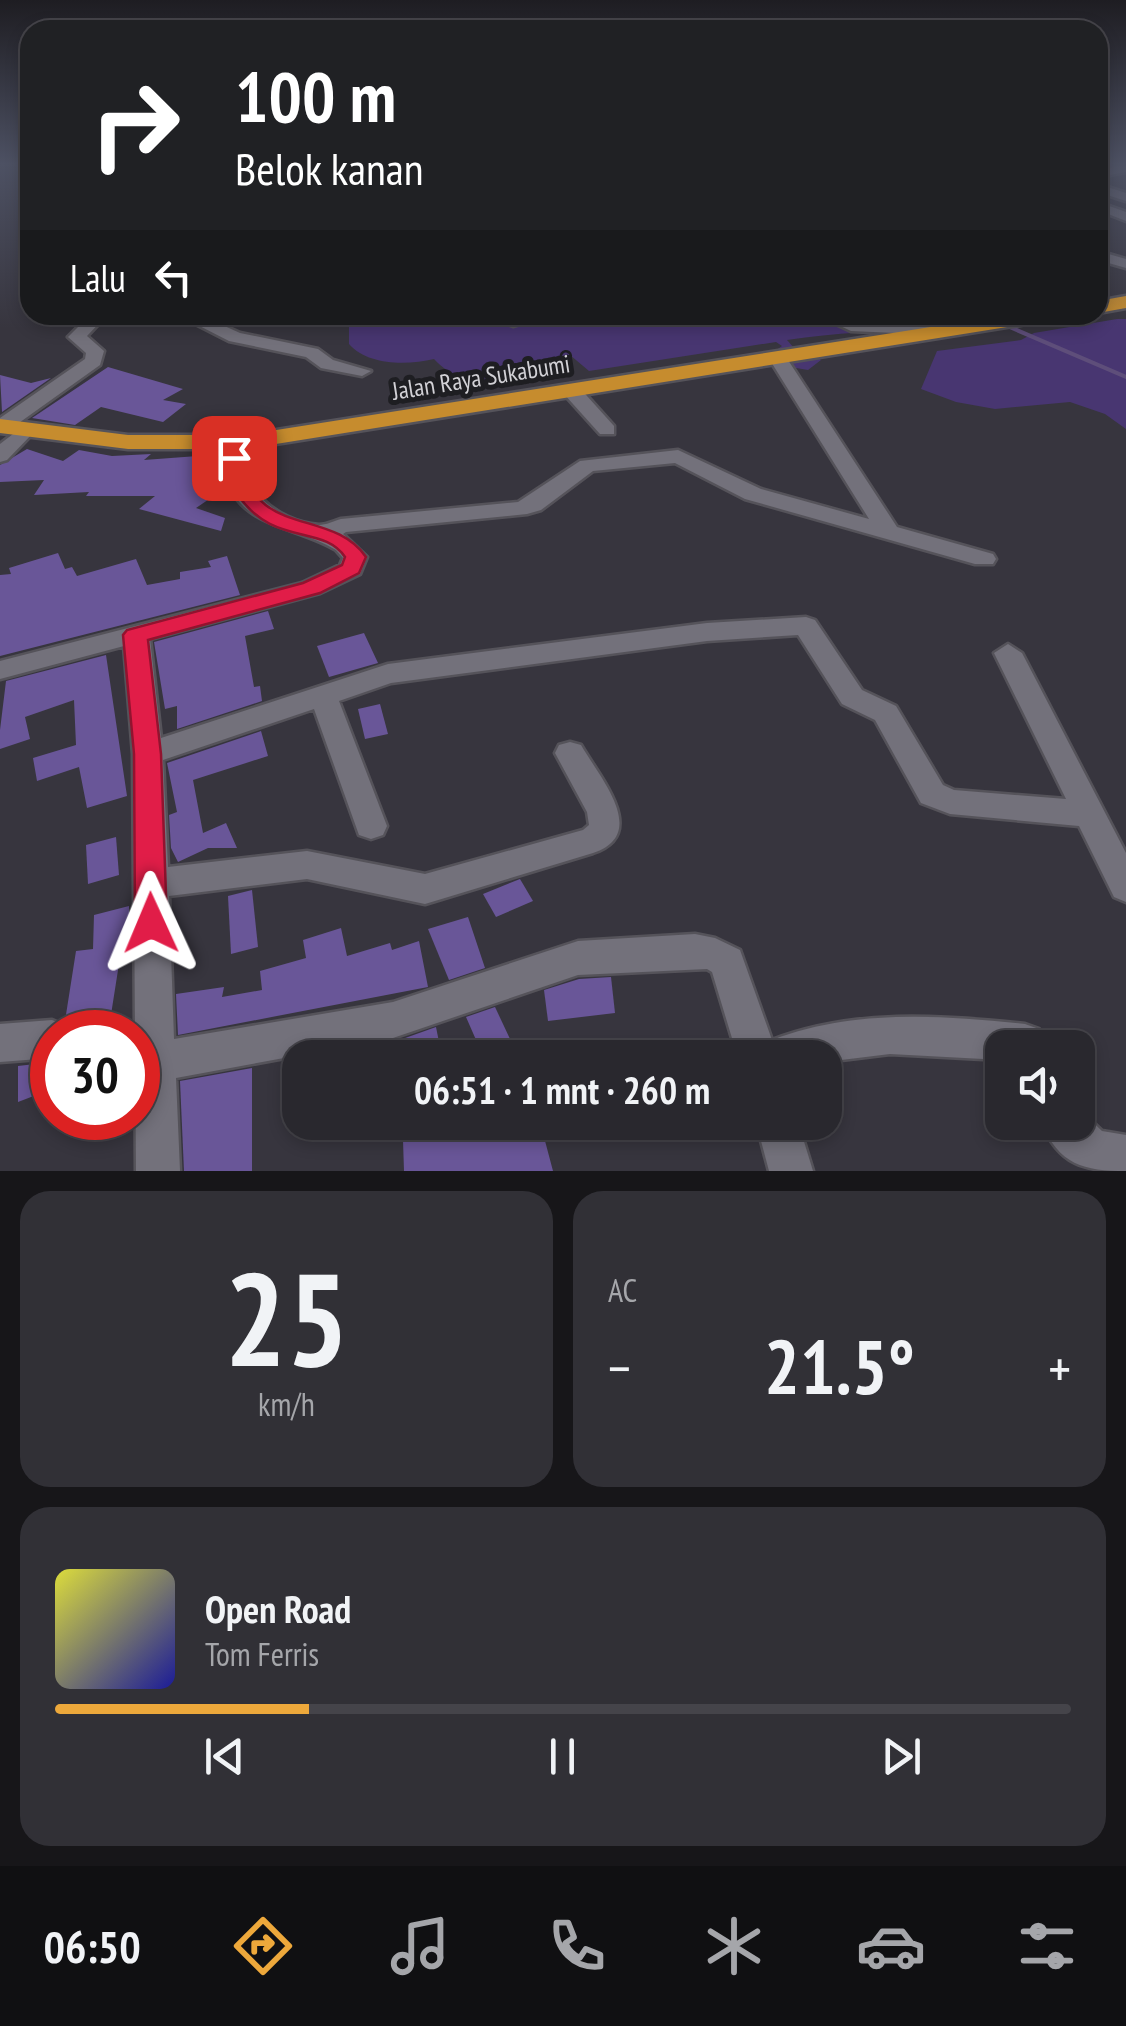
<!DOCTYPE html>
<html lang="id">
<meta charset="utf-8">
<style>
body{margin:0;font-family:"PT Sans Narrow",sans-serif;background:#313036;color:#f1f3f6;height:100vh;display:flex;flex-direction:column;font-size:38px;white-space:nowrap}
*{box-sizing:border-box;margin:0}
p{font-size:32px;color:#a5a6aa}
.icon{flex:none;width:55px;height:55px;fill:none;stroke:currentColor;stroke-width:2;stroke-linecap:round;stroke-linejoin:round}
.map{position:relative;height:1171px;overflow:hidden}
.side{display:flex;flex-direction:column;gap:20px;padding:20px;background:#171619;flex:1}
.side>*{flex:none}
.guide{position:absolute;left:20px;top:20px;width:1088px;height:305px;border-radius:30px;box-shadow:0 5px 15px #0003,0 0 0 2px #45444a;background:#202124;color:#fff;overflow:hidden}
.controls{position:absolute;left:985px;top:1030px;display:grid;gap:20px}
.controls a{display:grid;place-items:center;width:110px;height:110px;border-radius:20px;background:#29282e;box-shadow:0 5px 15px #0003,0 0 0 2px #45444a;font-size:50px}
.speed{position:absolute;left:30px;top:1010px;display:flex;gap:20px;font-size:50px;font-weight:700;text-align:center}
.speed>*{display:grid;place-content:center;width:130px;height:130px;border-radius:50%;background:#29282e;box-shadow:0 5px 15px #0003,0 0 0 2px #45444a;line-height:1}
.speed .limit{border:15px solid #d22;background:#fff;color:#111}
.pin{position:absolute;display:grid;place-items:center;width:85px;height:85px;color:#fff;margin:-42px;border-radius:20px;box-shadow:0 5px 15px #0006}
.me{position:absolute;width:110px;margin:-55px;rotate:359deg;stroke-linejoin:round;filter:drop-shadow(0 0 8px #0008)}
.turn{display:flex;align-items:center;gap:35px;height:210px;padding:0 50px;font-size:45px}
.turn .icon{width:130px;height:130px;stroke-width:2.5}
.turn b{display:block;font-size:70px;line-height:85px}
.then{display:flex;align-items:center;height:95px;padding:0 50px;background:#0003;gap:20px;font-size:38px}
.big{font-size:75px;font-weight:700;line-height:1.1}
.side .widget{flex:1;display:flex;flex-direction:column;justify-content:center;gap:15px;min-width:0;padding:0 35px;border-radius:30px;background:#313036}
.side .dial{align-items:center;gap:0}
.dial b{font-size:130px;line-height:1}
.song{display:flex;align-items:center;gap:30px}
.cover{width:120px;height:120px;border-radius:15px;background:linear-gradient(135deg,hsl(60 70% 55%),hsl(240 70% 35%))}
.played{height:10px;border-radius:5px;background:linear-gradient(90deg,#eda83b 25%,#45444a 25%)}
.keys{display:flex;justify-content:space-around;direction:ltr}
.heat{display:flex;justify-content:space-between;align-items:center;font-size:55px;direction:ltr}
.side .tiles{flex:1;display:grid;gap:20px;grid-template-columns:1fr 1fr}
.widget:last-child{grid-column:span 2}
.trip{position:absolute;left:282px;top:1040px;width:560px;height:100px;border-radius:30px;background:#29282e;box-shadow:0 5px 15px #0003,0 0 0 2px #45444a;font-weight:700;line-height:100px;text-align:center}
.tabs{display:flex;height:160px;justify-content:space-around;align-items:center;background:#101012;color:#a5a6aa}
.tabs .icon{width:70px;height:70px}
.tabs .on{color:#eda83b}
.tabs b{font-size:45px;color:#f1f3f6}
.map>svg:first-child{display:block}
</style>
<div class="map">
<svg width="1126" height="1171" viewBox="0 0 1126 1171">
<rect width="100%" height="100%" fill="#37353e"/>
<!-- green -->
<g fill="#483671">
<path d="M 323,315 L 921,315 L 913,318 L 929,325 C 881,333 836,332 787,340 L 794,348 L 812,347 L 812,353 L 821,360 L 808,370 L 760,362 L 782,346 L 776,342 L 589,371 L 570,355 L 537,366 L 542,376 C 506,390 461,389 434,359 C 408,365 368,366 349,344 L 349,320 Z"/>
<path d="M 1117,319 L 1126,319 L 1126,429 L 1105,414 L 1070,402 L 995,409 L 956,402 L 921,389 L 937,351 L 1021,340 L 1034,333 Z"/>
</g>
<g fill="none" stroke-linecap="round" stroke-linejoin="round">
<!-- stream -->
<path stroke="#5e4e7a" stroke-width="4" d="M 1005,325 L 1126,377"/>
</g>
<!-- building -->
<g fill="#695698">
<path d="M 108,367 L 183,389 L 163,400 L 186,404 L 163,422 L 101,407 L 75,425 L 32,418 Z"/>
<path d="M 0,375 L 31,383 L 51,378 L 2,412 Z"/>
<path d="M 27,449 L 63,461 L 79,450 L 112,456 L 151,454 L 144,460 L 211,455 L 211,485 L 224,489 L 196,508 L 225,518 L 221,531 L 139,509 L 155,496 L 86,496 L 89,492 L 34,495 L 44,480 L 0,482 L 0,465 Z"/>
<path d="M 58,553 L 65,569 L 72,567 L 77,576 L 136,559 L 147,585 L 180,579 L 180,572 L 211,567 L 208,561 L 227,556 L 240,595 L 0,656 L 0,575 L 11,574 L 9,568 Z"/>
<path d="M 268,611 L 274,629 L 245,636 L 254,687 L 260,686 L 262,701 L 177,729 L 177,706 L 165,709 L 154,642 Z"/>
<path d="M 364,633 L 378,663 L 329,677 L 317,646 Z"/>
<path d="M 106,655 L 127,796 L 87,808 L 79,767 L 37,781 L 33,758 L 76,745 L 74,700 L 25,717 L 30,739 L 0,749 L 0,730 L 6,681 Z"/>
<path d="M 380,704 L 388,734 L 365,739 L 358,709 Z"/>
<path d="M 261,731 L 268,756 L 193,780 L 203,833 L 226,823 L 237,848 L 208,848 L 178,862 L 171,848 L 169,815 L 177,812 L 167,763 Z"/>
<path d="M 116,837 L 119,875 L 88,884 L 86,845 Z"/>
<path d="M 520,879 L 533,901 L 496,917 L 483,894 Z"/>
<path d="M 252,890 L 258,947 L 231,954 L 228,896 Z"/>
<path d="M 129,906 L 129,931 L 124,932 L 110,1021 L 71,1027 L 65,1021 L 76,951 L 93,949 L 94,915 Z"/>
<path d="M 468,917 L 485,968 L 449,980 L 428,929 Z"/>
<path d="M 341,928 L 347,956 L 390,943 L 392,950 L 419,941 L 428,987 L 178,1035 L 176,994 L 224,987 L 222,997 L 262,990 L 260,971 L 306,958 L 303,940 Z"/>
<path d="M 611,977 L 615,1013 L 548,1021 L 544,990 L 579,979 Z"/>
<path d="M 495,1007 L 519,1058 L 484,1058 L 466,1017 Z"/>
<path d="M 436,1027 L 441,1052 L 396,1058 L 394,1042 Z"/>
<path d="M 52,1062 L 52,1089 L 18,1102 L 18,1066 Z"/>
<path d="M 252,1068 L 252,1171 L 184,1171 L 180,1081 Z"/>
<path d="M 418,1122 L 540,1122 L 553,1171 L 404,1171 L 403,1140 L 420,1137 Z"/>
</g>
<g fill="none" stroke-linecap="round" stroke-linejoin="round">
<defs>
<g id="minor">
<path d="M 1126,164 L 1126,172 L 1098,177 L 1098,171 Z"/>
<path d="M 1098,184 L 1126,193 L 1126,201 L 1098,192 Z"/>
<path d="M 1098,202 L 1126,212 L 1126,221 L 1098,210 Z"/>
<path d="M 1098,251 L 1126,259 L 1126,268 L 1098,260 Z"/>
<path d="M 90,315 L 107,315 L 87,336 L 104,351 L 100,365 L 9,430 L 0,431 L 0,418 L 85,359 L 86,353 L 68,337 Z"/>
<path d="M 178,315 L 200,315 L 240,333 L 318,349 L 333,360 L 371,371 L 362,376 L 321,368 L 306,357 L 229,341 Z"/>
<path d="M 486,315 L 549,315 L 513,326 Z"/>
<path d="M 817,315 L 941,325 L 949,330 L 941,335 L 851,331 Z"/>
<path d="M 777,352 L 786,357 L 897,527 L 993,554 L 996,559 L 993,564 L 975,564 L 745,499 L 675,463 L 593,471 L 541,510 L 527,514 L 346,532 L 343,534 L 367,557 L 360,574 L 320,593 L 150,639 L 161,738 L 388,664 L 707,623 L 806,617 L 815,620 L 862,690 L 896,706 L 943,785 L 954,790 L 1066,799 L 994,653 L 1008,644 L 1022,653 L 1126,853 L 1126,902 L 1114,897 L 1079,826 L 950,814 L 921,803 L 875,720 L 842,704 L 798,635 L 707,641 L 391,683 L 339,701 L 387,826 L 383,835 L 371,839 L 359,835 L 314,709 L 163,760 L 168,867 L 307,851 L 425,874 L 583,830 L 589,825 L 587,812 L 555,753 L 559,745 L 570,742 L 581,745 C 600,778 650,834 593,853 L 425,904 L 307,879 L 169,896 L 174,1039 L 393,1002 L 578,941 L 695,934 L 715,938 L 740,950 L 772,1040 C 853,1009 940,1015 1025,1024 L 1039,1029 L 1048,1048 L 1002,1048 L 1002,1060 L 890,1054 L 825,1062 L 825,1058 L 738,1058 L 712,972 L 707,969 L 578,975 L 393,1038 L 176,1078 L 180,1171 L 136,1171 L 133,754 L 124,646 L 0,679 L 0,661 L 302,583 L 340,565 L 343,558 L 336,550 C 296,525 230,527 225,466 L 235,442 L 245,436 L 255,442 C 230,485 277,522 319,525 C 326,525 334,521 341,519 L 518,502 L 580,461 L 678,450 L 761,489 L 869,519 L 768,357 Z"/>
<path d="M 571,384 L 578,386 L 614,426 L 614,434 L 600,434 L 564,394 L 564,386 Z"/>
<path d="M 26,424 L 36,430 L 7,460 L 0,462 L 0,444 Z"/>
<path d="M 52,1020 L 66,1026 L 69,1032 L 52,1032 L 52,1058 L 0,1062 L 0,1024 Z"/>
<path d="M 1078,1108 L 1102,1131 L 1126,1135 L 1126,1171 C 1084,1171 1059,1165 1041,1122 L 1078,1122 Z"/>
<path d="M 756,1122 L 798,1122 L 813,1171 L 769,1171 Z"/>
</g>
<g id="highway">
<path d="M 1126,296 L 1126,308 L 1098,313 L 1098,301 Z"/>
<path d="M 1007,315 L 1055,315 L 1045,321 L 245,449 L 128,449 L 0,433 L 0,419 L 128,435 L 245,435 Z"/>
</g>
</defs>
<!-- minor casing -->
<use href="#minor" stroke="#55535a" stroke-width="5"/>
<!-- highway casing -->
<use href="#highway" stroke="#55535a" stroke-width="5"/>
<!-- minor -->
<use href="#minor" fill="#73717b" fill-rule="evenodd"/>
<!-- highway -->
<use href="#highway" fill="#c68c2e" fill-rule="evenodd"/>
</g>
<!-- sky -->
<linearGradient id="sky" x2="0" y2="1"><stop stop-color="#1e1d22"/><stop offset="0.5" stop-color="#4d5163"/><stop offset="1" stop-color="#4d5163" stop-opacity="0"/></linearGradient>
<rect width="1126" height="328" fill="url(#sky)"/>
<!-- route -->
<path fill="#e11d48" stroke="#92132f" stroke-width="2.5" d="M 234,453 L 244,458 C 250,539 332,507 366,557 L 359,573 L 320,593 L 148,640 L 161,754 L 167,923 L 162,933 L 151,937 L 140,933 L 135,923 L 134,754 L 123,635 L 127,630 L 303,583 L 342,565 L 345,557 C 323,524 273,547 238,495 C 229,482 225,475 224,458 Z"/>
<g text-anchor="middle" stroke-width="10" stroke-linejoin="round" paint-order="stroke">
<!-- far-street labels -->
<g font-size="25" fill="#d2d1d6" stroke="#1e1e22">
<text transform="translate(481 377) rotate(-9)" y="9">Jalan Raya Sukabumi</text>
</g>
</g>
</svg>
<div class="controls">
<a><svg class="icon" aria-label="sound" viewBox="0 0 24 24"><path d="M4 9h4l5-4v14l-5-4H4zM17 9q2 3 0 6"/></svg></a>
</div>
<div class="speed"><div class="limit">30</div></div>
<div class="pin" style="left:234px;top:458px;background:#d93025"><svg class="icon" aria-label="arrive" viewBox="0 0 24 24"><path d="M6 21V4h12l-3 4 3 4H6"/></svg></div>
<svg class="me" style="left:151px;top:923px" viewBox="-20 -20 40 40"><path d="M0-17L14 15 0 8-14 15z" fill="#e11d48" stroke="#fff" stroke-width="4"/></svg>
<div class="trip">06:51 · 1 mnt · 260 m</div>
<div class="guide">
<div class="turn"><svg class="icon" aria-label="right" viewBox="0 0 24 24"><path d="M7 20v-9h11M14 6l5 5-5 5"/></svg><div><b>100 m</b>Belok kanan</div></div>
<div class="then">Lalu<svg class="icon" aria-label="left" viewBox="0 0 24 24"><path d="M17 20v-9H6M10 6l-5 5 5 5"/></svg></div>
</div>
</div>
<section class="side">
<div class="tiles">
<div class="widget dial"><b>25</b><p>km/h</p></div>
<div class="widget"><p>AC</p>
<div class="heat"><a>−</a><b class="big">21.5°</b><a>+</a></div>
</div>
<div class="widget">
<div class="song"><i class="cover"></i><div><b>Open Road</b><p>Tom Ferris</p></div></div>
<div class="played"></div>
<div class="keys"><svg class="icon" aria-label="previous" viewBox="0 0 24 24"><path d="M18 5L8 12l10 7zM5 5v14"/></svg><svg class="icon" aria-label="pause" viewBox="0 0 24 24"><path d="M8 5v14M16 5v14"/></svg><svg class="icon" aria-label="next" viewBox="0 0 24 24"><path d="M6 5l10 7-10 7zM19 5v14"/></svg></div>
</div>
</div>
</section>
<nav class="tabs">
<b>06:50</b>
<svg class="icon on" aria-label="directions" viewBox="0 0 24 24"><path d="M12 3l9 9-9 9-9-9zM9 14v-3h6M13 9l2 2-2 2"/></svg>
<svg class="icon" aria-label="music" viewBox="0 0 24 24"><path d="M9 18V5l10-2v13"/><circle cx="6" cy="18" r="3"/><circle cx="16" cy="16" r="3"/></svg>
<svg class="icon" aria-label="phone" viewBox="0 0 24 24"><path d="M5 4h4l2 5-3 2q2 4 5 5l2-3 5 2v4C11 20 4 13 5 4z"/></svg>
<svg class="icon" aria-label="climate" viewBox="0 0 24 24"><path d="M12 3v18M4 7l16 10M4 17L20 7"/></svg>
<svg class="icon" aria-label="car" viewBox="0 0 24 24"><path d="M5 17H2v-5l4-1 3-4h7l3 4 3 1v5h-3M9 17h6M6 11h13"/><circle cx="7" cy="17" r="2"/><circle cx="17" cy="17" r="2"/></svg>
<svg class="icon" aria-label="filters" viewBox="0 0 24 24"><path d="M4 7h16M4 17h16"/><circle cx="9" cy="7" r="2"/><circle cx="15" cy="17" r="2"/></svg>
</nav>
